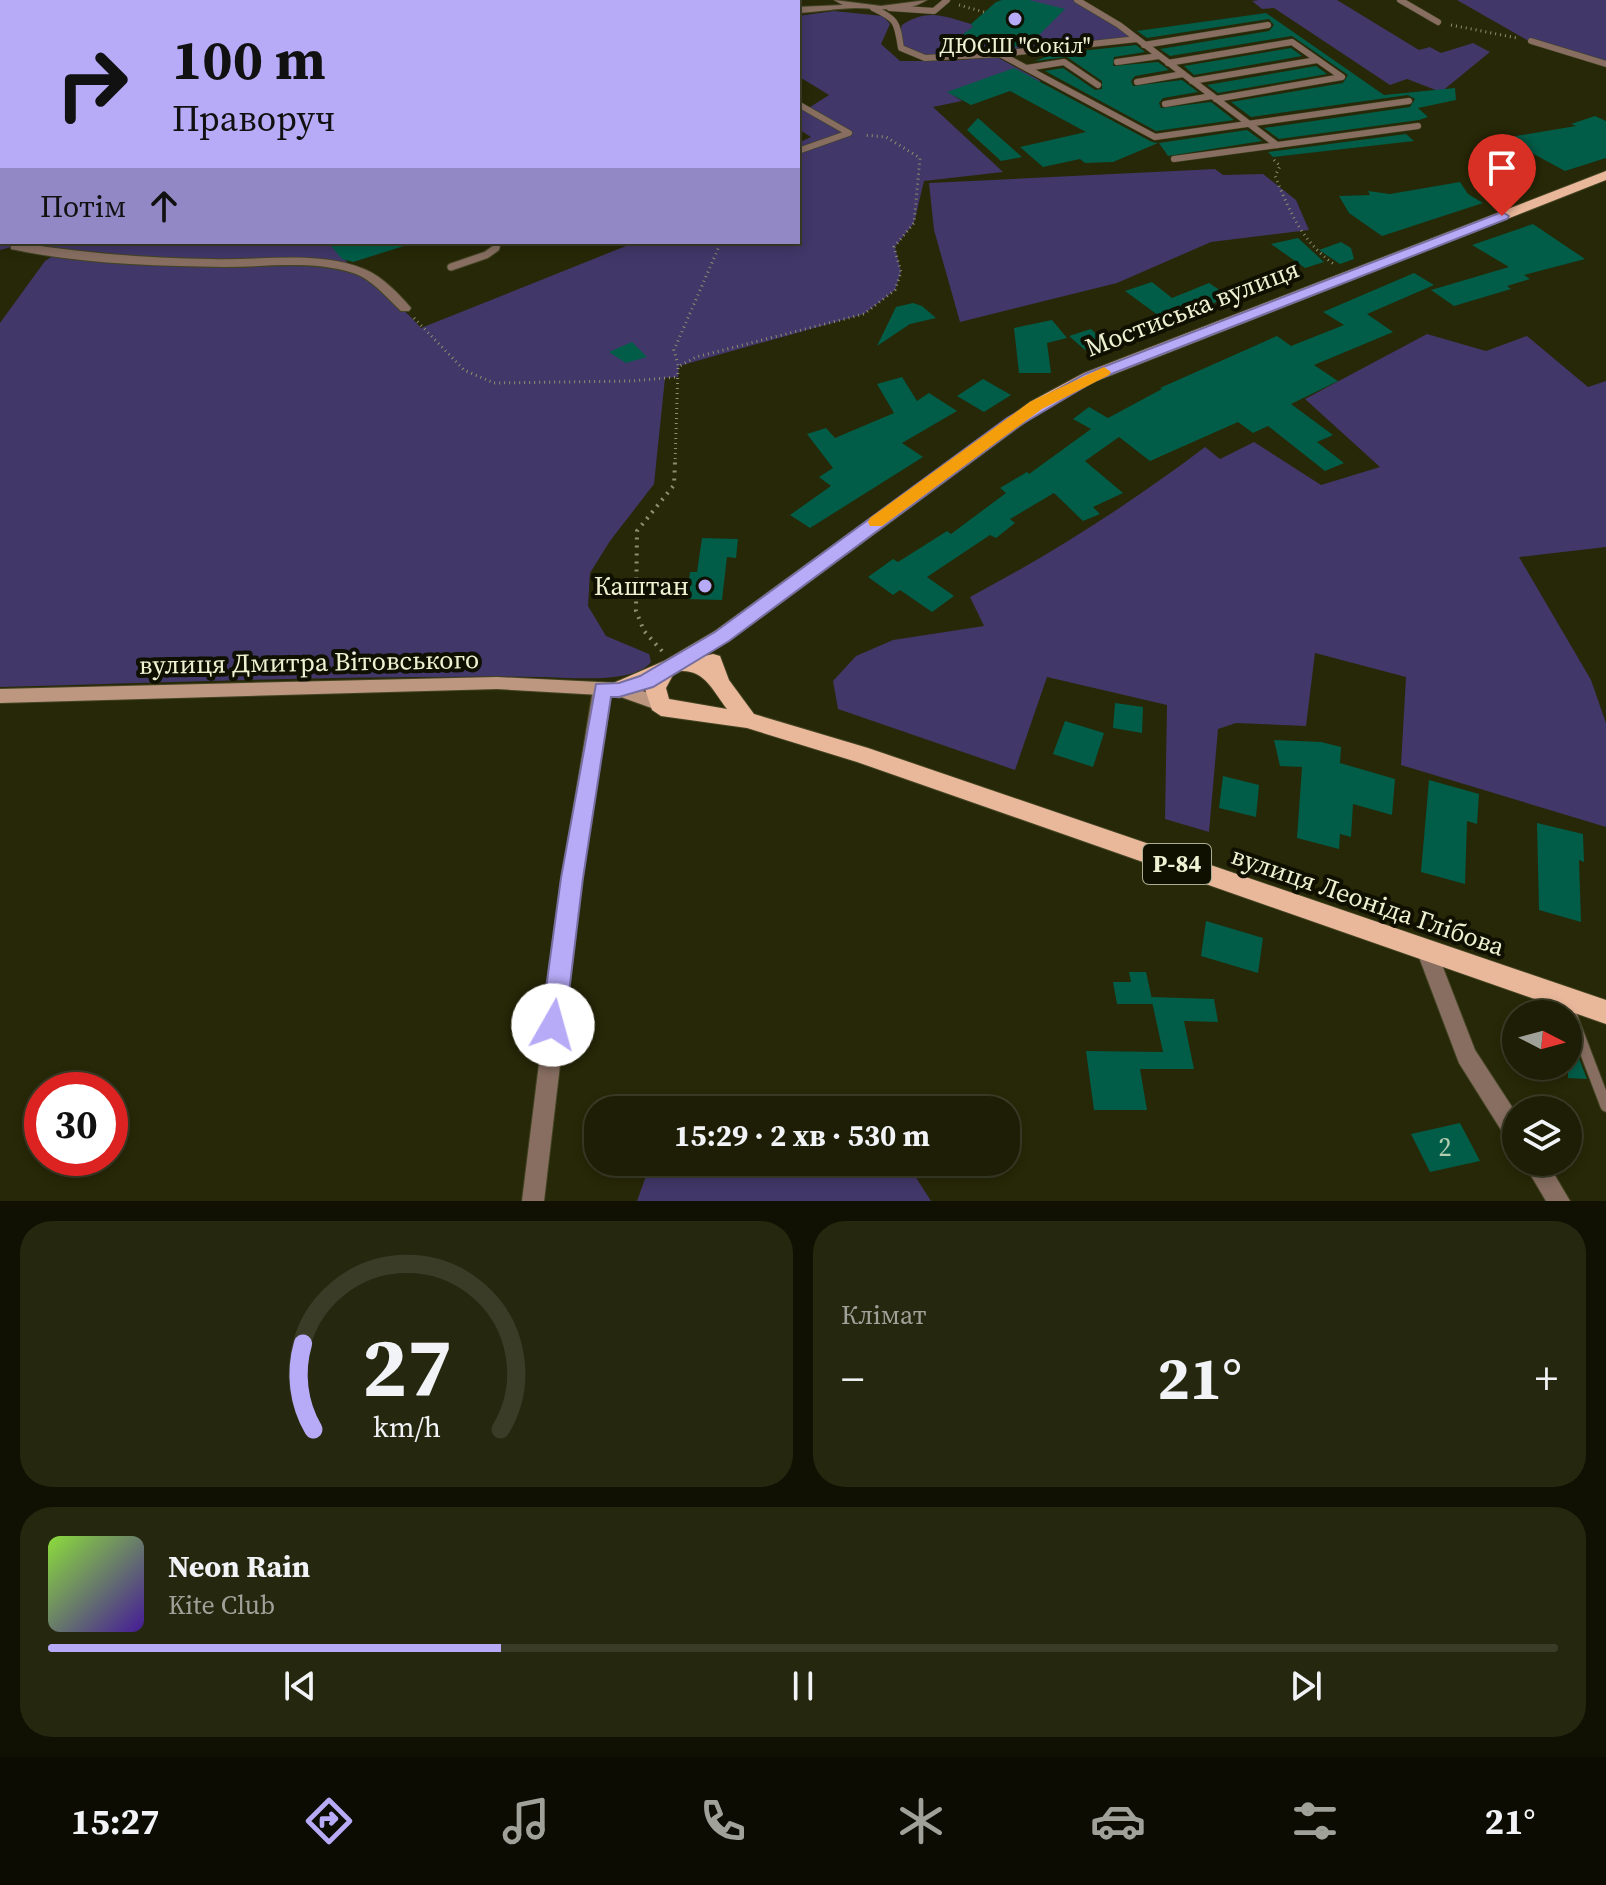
<!DOCTYPE html>
<html lang="uk">
<meta charset="utf-8">
<style>
body{margin:0;font-family:"Source Serif 4",serif;background:#25270f;color:#f1f3f6;height:100vh;display:flex;flex-direction:column;font-size:30px;white-space:nowrap}
*{box-sizing:border-box;margin:0}
p{font-size:26px;color:#a0a29a}
.icon{flex:none;width:44px;height:44px;fill:none;stroke:currentColor;stroke-width:2;stroke-linecap:round;stroke-linejoin:round}
.map{position:relative;height:1201px;overflow:hidden}
.side{display:flex;flex-direction:column;gap:20px;padding:20px;background:#101003;flex:1}
.side>*{flex:none}
.banner{position:absolute;left:0px;top:0px;width:800px;height:244px;box-shadow:0 4px 12px #0003,0 0 0 2px #3b3c27;background:#b7abf8;color:#111;overflow:hidden}
.needle{width:52px;rotate:96deg}
.buttons{position:absolute;left:1502px;top:1000px;display:grid;gap:16px}
.buttons a{display:grid;place-items:center;width:80px;height:80px;border-radius:50%;background:#1d1e05;box-shadow:0 4px 12px #0003,0 0 0 2px #3b3c27;font-size:40px}
.speed{position:absolute;left:24px;top:1072px;display:flex;gap:16px;font-size:40px;font-weight:700;text-align:center}
.speed>*{display:grid;place-content:center;width:104px;height:104px;border-radius:50%;background:#1d1e05;box-shadow:0 4px 12px #0003,0 0 0 2px #3b3c27;line-height:1}
.speed .limit{border:12px solid #d22;background:#fff;color:#111}
.pin{position:absolute;display:grid;place-items:center;width:68px;height:68px;color:#fff;margin:-82px -34px;border-radius:50% 50% 50% 0;rotate:-45deg;box-shadow:0 0 8px #0007}
.pin .icon{rotate:45deg}
.me{position:absolute;width:88px;margin:-44px;rotate:7deg;stroke-linejoin:round;filter:drop-shadow(0 0 6px #0008)}
.turn{display:flex;align-items:center;gap:28px;height:168px;padding:0 40px;font-size:36px}
.turn .icon{width:104px;height:104px;stroke-width:2.5}
.turn b{display:block;font-size:56px;line-height:68px}
.then{display:flex;align-items:center;height:76px;padding:0 40px;background:#0003;gap:16px;font-size:30px}
.big{font-size:60px;font-weight:700;line-height:1.1}
.side .card{flex:1;display:flex;flex-direction:column;justify-content:center;gap:12px;min-width:0;padding:0 28px;border-radius:32px;background:#25270f}
.side .dial{align-items:center;gap:0}
.dial svg{height:208px;overflow:visible;fill:none;stroke:#3b3c27;stroke-width:7;stroke-linecap:round;text-anchor:middle}
.dial text{fill:#f1f3f6;stroke:none}
.song{display:flex;align-items:center;gap:24px}
.cover{width:96px;height:96px;border-radius:12px;background:linear-gradient(135deg,hsl(90 70% 55%),hsl(260 70% 35%))}
.played{height:8px;border-radius:4px;background:linear-gradient(90deg,#b7abf8 30%,#3b3c27 30%)}
.keys{display:flex;justify-content:space-around;direction:ltr}
.heat{display:flex;justify-content:space-between;align-items:center;font-size:44px;direction:ltr}
.side .tiles{flex:1;display:grid;gap:20px;grid-template-columns:1fr 1fr}
.card:last-child{grid-column:span 2}
.trip{position:absolute;left:584px;top:1096px;width:436px;height:80px;border-radius:32px;background:#1d1e05;box-shadow:0 4px 12px #0003,0 0 0 2px #3b3c27;font-weight:700;line-height:80px;text-align:center}
.menu{display:flex;height:128px;justify-content:space-around;align-items:center;background:#0c0c02;color:#a0a29a}
.menu .icon{width:56px;height:56px}
.menu .on{color:#b7abf8}
.menu b{font-size:36px;color:#f1f3f6}
.map>svg:first-child{display:block}
</style>
<div class="map">
<svg width="1606" height="1201" viewBox="0 0 1606 1201">
<rect width="100%" height="100%" fill="#272807"/>
<!-- green -->
<g fill="#413768">
<path d="M 1029,0 L 1077,0 L 1137,39 L 1077,48 L 925,58 L 907,53 L 898,39 L 902,25 C 927,8 944,16 971,24 L 973,27 L 953,43 L 973,48 L 988,35 L 1031,43 Z"/>
<path d="M 1259,0 L 1337,0 L 1419,50 L 1430,47 L 1441,53 L 1473,43 L 1490,52 L 1441,92 L 1407,79 L 1390,85 L 1274,8 L 1262,9 L 1252,1 Z"/>
<path d="M 1457,0 L 1606,0 L 1606,64 L 1527,40 Z"/>
<path d="M 834,11 L 883,16 L 890,24 L 881,44 L 900,61 L 947,61 L 997,57 L 1041,81 L 948,92 L 962,101 L 933,107 L 1003,172 L 924,181 L 914,223 L 895,247 L 901,272 L 895,290 L 864,314 L 679,366 L 678,377 L 665,378 L 654,484 L 610,541 L 590,573 L 588,606 L 606,636 L 649,654 L 651,662 C 633,685 568,677 540,677 C 360,675 180,682 0,687 L 0,323 L 45,261 L 56,254 L 15,246 L 0,250 L 2,179 L 2,242 L 306,242 L 310,246 L 328,242 C 355,275 393,295 421,328 L 636,242 L 798,242 L 798,143 L 811,137 L 798,129 L 798,104 L 807,109 L 829,95 L 798,76 L 798,16 Z"/>
<path d="M 1215,169 L 1223,175 L 1263,174 L 1296,200 L 1309,230 L 1211,242 L 1117,283 L 960,322 L 934,230 L 929,183 Z"/>
<path d="M 1427,334 L 1486,351 L 1527,336 L 1588,387 L 1606,381 L 1606,547 L 1519,557 L 1591,680 L 1606,723 L 1606,827 L 1401,765 L 1406,677 L 1315,653 L 1306,726 L 1236,723 L 1218,729 L 1209,832 L 1165,819 L 1167,705 L 1047,677 L 1015,770 L 838,709 L 833,681 L 856,656 L 893,640 L 984,626 L 970,597 C 1053,553 1130,504 1205,447 L 1220,459 L 1254,442 L 1321,485 L 1380,467 L 1305,399 Z"/>
<path d="M 888,1162 L 906,1162 L 931,1201 L 637,1201 L 646,1176 Z"/>
</g>
<!-- building -->
<g fill="#015d48">
<path d="M 1002,0 L 1029,0 L 1065,9 L 1029,45 L 1014,47 L 1008,39 L 988,35 L 973,48 L 952,42 L 973,27 L 971,24 L 996,2 Z"/>
<path d="M 1266,13 L 1384,95 L 1455,88 L 1456,100 L 1418,108 L 1428,117 L 1419,120 L 1279,139 L 1264,128 L 1410,107 L 1415,99 L 1408,95 L 1251,117 L 1231,102 L 1343,83 L 1348,75 L 1292,36 L 1170,56 L 1160,49 L 1269,31 L 1274,25 L 1269,19 L 1147,38 L 1137,31 Z"/>
<path d="M 1136,45 L 1145,52 L 1114,57 L 1113,66 L 1158,62 L 1169,70 L 1135,76 L 1131,81 L 1133,86 L 1182,80 L 1198,92 L 1163,98 L 1159,103 L 1161,108 L 1211,102 L 1234,120 L 1156,131 L 1045,71 L 1063,68 L 1095,90 L 1102,89 L 1102,81 L 1067,57 L 1035,61 L 1053,54 Z"/>
<path d="M 1291,48 L 1302,56 L 1194,75 L 1184,66 Z"/>
<path d="M 1316,66 L 1327,74 L 1218,93 L 1207,85 Z"/>
<path d="M 1014,68 L 1152,142 L 1158,143 L 1113,162 L 1085,163 L 1080,159 L 1043,167 L 1020,147 L 1086,132 L 1010,91 L 971,105 L 947,92 Z"/>
<path d="M 1595,116 L 1606,121 L 1606,158 L 1565,171 L 1504,138 L 1576,126 L 1571,124 Z"/>
<path d="M 978,118 L 1022,157 L 1001,161 L 967,130 Z"/>
<path d="M 1247,130 L 1262,141 L 1168,156 L 1159,143 Z"/>
<path d="M 1406,134 L 1414,141 L 1273,157 L 1268,152 Z"/>
<path d="M 1460,182 L 1468,194 L 1483,203 L 1382,236 L 1349,213 L 1339,196 L 1370,195 L 1368,191 L 1390,194 Z"/>
<path d="M 1533,224 L 1585,259 L 1524,275 L 1530,279 L 1507,286 L 1511,289 L 1454,306 L 1431,290 L 1509,267 L 1472,245 Z"/>
<path d="M 1298,238 L 1324,262 L 1305,268 L 1271,244 Z"/>
<path d="M 328,242 L 403,242 L 404,246 L 353,262 L 342,259 Z"/>
<path d="M 1341,242 L 1351,248 L 1354,259 L 1340,264 L 1319,250 Z"/>
<path d="M 1414,273 L 1434,285 L 1367,314 L 1393,332 L 1314,365 L 1338,381 L 1291,404 L 1333,435 L 1317,442 L 1344,463 L 1325,471 L 1268,426 L 1253,433 L 1238,422 L 1150,461 L 1119,437 L 1085,461 L 1123,493 L 1093,507 L 1100,514 L 1083,521 L 1054,493 L 1010,519 L 1015,523 L 996,538 L 990,535 L 927,577 L 954,596 L 932,612 L 900,590 L 893,595 L 868,577 L 893,559 L 898,562 L 947,531 L 951,534 L 1006,493 L 1000,488 L 1027,472 L 1029,474 L 1091,429 L 1073,419 L 1089,407 L 1108,418 L 1162,389 L 1160,388 L 1277,336 L 1291,346 L 1344,325 L 1323,312 Z"/>
<path d="M 1152,282 L 1172,298 L 1209,283 L 1230,297 L 1166,321 L 1125,291 Z"/>
<path d="M 913,303 L 922,306 L 936,318 L 910,324 L 877,346 L 896,307 Z"/>
<path d="M 1052,320 L 1067,338 L 1047,343 L 1051,373 L 1019,373 L 1014,328 Z"/>
<path d="M 1091,329 L 1107,344 L 1085,350 L 1069,336 Z"/>
<path d="M 632,342 L 647,357 L 626,363 L 609,352 Z"/>
<path d="M 902,377 L 917,401 L 929,393 L 957,411 L 902,443 L 923,457 L 810,528 L 790,515 L 831,486 L 819,477 L 833,468 L 807,434 L 826,428 L 835,438 L 894,413 L 877,384 Z"/>
<path d="M 983,379 L 1011,395 L 984,412 L 957,396 Z"/>
<path d="M 702,538 L 738,539 L 736,558 L 727,557 L 722,600 L 686,599 L 690,572 L 697,572 Z"/>
<path d="M 1115,703 L 1143,707 L 1142,733 L 1113,728 Z"/>
<path d="M 1065,721 L 1104,733 L 1093,767 L 1053,754 Z"/>
<path d="M 1274,740 L 1321,742 L 1341,747 L 1340,763 L 1395,779 L 1392,815 L 1353,804 L 1351,837 L 1340,834 L 1339,849 L 1297,838 L 1302,767 L 1280,766 Z"/>
<path d="M 1223,776 L 1259,785 L 1256,817 L 1219,808 Z"/>
<path d="M 1429,780 L 1479,794 L 1477,824 L 1467,821 L 1465,884 L 1421,872 Z"/>
<path d="M 1537,823 L 1583,834 L 1584,862 L 1579,860 L 1581,922 L 1539,910 Z"/>
<path d="M 1206,921 L 1263,938 L 1258,973 L 1201,956 Z"/>
<path d="M 1129,972 L 1146,972 L 1153,1004 L 1117,1004 L 1113,982 L 1131,982 Z"/>
<path d="M 1151,997 L 1214,999 L 1218,1022 L 1184,1021 L 1194,1069 L 1140,1069 L 1147,1110 L 1094,1110 L 1086,1051 L 1163,1052 Z"/>
<path d="M 1568,1030 L 1587,1079 L 1568,1078 Z"/>
<path d="M 1460,1123 L 1480,1161 L 1430,1172 L 1411,1134 Z"/>
</g>
<g fill="none" stroke-linecap="round" stroke-linejoin="round">
<defs>
<g id="service-far2">
<path d="M 1077,0 L 1119,25 L 1277,145"/>
<path d="M 1400,0 L 1438,22"/>
<path d="M 737,2 L 744,0"/>
<path d="M 873,8 C 897,19 897,22 901,48 L 925,58 L 1000,54 L 1155,137 L 1409,101"/>
<path d="M 890,8 L 934,11 L 947,0"/>
<path d="M 1531,41 L 1606,64"/>
<path d="M 1144,45 L 1268,25"/>
<path d="M 1001,54 L 1137,39"/>
<path d="M 1117,62 L 1159,56"/>
<path d="M 1168,63 L 1292,42 L 1342,77 L 1216,99"/>
<path d="M 1027,68 L 1064,62 L 1098,85"/>
<path d="M 1192,81 L 1317,60"/>
<path d="M 1137,82 L 1183,74"/>
<path d="M 798,104 L 849,133 L 798,151"/>
<path d="M 1165,104 L 1212,96"/>
<path d="M 1174,159 L 1418,126"/>
<path d="M 0,182 L 2,179"/>
</g>
<path id="service-far1" d="M 451,267 L 486,255 L 496,248 L 497,242"/>
<path id="service" d="M 1566,1001 L 1606,1106"/>
<g id="minor">
<path d="M 834,0 L 881,6 L 927,0 C 904,14 881,8 856,8 C 839,8 817,12 798,13 L 798,7 L 843,5 Z"/>
<path d="M 15,242 C 80,253 146,258 211,259 C 260,261 318,250 364,269 C 382,276 399,294 411,308 L 409,311 L 401,311 C 386,297 372,279 353,273 C 313,260 266,267 225,267 C 154,266 80,264 11,249 L 11,243 Z"/>
<path d="M 602,682 L 608,684 L 611,689 L 582,878 L 544,1201 L 522,1201 L 562,878 L 593,689 L 596,684 Z"/>
<path d="M 1427,943 L 1434,946 L 1437,952 L 1475,1050 L 1516,1113 L 1516,1144 L 1508,1141 L 1459,1063 L 1417,952 L 1420,946 Z"/>
<path d="M 1523,1162 L 1547,1162 L 1570,1201 L 1546,1201 Z"/>
</g>
<path id="secondary" d="M 497,677 L 619,683 L 666,699 L 669,704 L 666,709 L 660,711 L 618,696 L 497,689 L 0,703 L 0,689 Z"/>
<path id="primary" d="M 1606,171 L 1606,180 L 1096,381 L 1042,410 L 729,641 L 700,657 L 713,654 L 720,656 L 729,680 L 754,714 L 868,748 L 1606,1000 L 1606,1024 L 857,762 L 747,728 L 661,716 L 652,710 L 645,689 L 619,698 L 611,696 L 608,690 L 611,684 L 664,661 L 715,631 L 1030,402 L 1084,373 ZM 681,671 C 705,670 713,691 727,709 L 669,699 L 666,688 L 673,675 Z"/>
</defs>
<!-- service-far2 casing -->
<use href="#service-far2" stroke="#434423" stroke-width="7"/>
<!-- service-far1 casing -->
<use href="#service-far1" stroke="#434423" stroke-width="9"/>
<!-- service casing -->
<use href="#service" stroke="#434423" stroke-width="13"/>
<!-- minor casing -->
<use href="#minor" stroke="#434423" stroke-width="2"/>
<!-- secondary casing -->
<use href="#secondary" stroke="#434423" stroke-width="2"/>
<!-- primary casing -->
<use href="#primary" stroke="#434423" stroke-width="2"/>
<!-- path-far1 -->
<g stroke="#8d8f6e" stroke-width="3" stroke-dasharray="1 4" stroke-linecap="butt">
<path d="M 780,2 L 787,0"/>
<path d="M 959,5 L 984,12"/>
<path d="M 1451,25 L 1517,38"/>
<path d="M 1274,160 L 1280,166 L 1275,176 C 1290,212 1302,242 1335,265"/>
<path d="M 414,318 L 464,370 L 494,383 L 631,381 L 678,377"/>
<path d="M 678,365 L 674,350 L 721,242"/>
<path d="M 675,464 L 678,367 L 696,357 L 864,314 L 895,290 L 901,272 L 894,247 L 914,223 L 920,158 L 886,137 L 863,135"/>
</g>
<!-- path -->
<path stroke="#8d8f6e" stroke-width="4" stroke-dasharray="2 6" stroke-linecap="butt" d="M 662,651 L 644,631 L 636,611 L 637,531 L 674,485 L 675,462"/>
<!-- service-far2 -->
<use href="#service-far2" stroke="#876e61" stroke-width="6"/>
<!-- service-far1 -->
<use href="#service-far1" stroke="#876e61" stroke-width="7"/>
<!-- service -->
<use href="#service" stroke="#876e61" stroke-width="11"/>
<!-- minor -->
<use href="#minor" fill="#876e61" fill-rule="evenodd"/>
<!-- secondary -->
<use href="#secondary" fill="#be9781" fill-rule="evenodd"/>
<!-- primary -->
<use href="#primary" fill="#e9b79a" fill-rule="evenodd"/>
</g>
<!-- route -->
<path fill="#b7abf8" stroke="#776fa1" stroke-width="2" d="M 1502,212 L 1509,216 L 1507,219 L 1096,380 L 1019,426 L 729,641 L 653,687 L 619,697 L 611,697 L 583,878 L 565,1025 L 561,1033 L 553,1036 L 545,1033 L 541,1025 L 561,878 L 596,684 L 619,683 L 640,676 L 715,632 L 1007,418 L 1085,374 Z"/>
<!-- slow -->
<path fill="#f59e0b" d="M 1104,367 L 1111,372 L 1109,375 L 1042,409 L 882,526 L 870,526 L 868,522 L 870,518 L 1030,402 Z"/>
<!-- markers -->
<g fill="#b7abf8" stroke="#101000" stroke-width="3">
<circle cx="1015" cy="19" r="8"/>
<circle cx="705" cy="586" r="8"/>
</g>
<g text-anchor="middle" stroke-width="8" stroke-linejoin="round" paint-order="stroke">
<!-- far-poi labels -->
<g font-size="22" fill="#eff2d2" stroke="#101000">
<text x="1015" y="53">ДЮСШ "Сокіл"</text>
</g>
<!-- shield labels -->
<rect fill="#101000" stroke="#acae93" stroke-width="2" x="1143" y="844" width="68" height="40" rx="6"/>
<g font-size="24" font-weight="bold" fill="#eff2d2">
<text x="1177" y="872">Р-84</text>
</g>
<!-- street labels -->
<g font-size="26" fill="#eff2d2" stroke="#101000">
<text transform="translate(1192 308) rotate(-21)" y="9">Мостиська вулиця</text>
<text transform="translate(309 662) rotate(-1)" y="9">вулиця Дмитра Вітовського</text>
<text transform="translate(1368 901) rotate(19)" y="9">вулиця Леоніда Глібова</text>
</g>
<!-- poi labels -->
<g font-size="26" fill="#eff2d2" stroke="#101000" text-anchor="end">
<text x="689" y="595">Каштан</text>
</g>
<!-- near-number labels -->
<g font-size="26" fill="#b4cdb0">
<text x="1445" y="1156">2</text>
</g>
</g>
</svg>
<div class="buttons">
<a><svg class="needle" viewBox="-14 -14 28 28"><path d="M0-13l5 13h-10z" fill="#e53935"/><path d="M0 13l5-13h-10z" fill="#a0a29a"/></svg></a>
<a><svg class="icon" aria-label="layers" viewBox="0 0 24 24"><path d="M12 4l9 5-9 5-9-5zM3 14l9 5 9-5"/></svg></a>
</div>
<div class="speed"><div class="limit">30</div></div>
<div class="pin" style="left:1502px;top:216px;background:#d93025"><svg class="icon" aria-label="arrive" viewBox="0 0 24 24"><path d="M6 21V4h12l-3 4 3 4H6"/></svg></div>
<svg class="me" style="left:553px;top:1025px" viewBox="-20 -20 40 40"><circle r="19" fill="#fff"/><path d="M0-13L10 11 0 6-10 11z" fill="#b7abf8"/></svg>
<div class="trip">15:29 · 2 хв · 530 m</div>
<div class="banner">
<div class="turn"><svg class="icon" aria-label="right" viewBox="0 0 24 24"><path d="M7 20v-9h11M14 6l5 5-5 5"/></svg><div><b>100 m</b>Праворуч</div></div>
<div class="then">Потім<svg class="icon" aria-label="ahead" viewBox="0 0 24 24"><path d="M12 20V5M6 11l6-6 6 6"/></svg></div>
</div>
</div>
<section class="side">
<div class="tiles">
<div class="card dial"><svg viewBox="0 0 100 80">
<path d="M14 69A42 42 0 1 1 86 69"/>
<path d="M14 69A42 42 0 0 1 10 36" stroke="#b7abf8"/>
<text x="50" y="56" font-size="32" font-weight="700">27</text>
<text x="50" y="72" font-size="11">km/h</text>
</svg></div>
<div class="card"><p>Клімат</p>
<div class="heat"><a>−</a><b class="big">21°</b><a>+</a></div>
</div>
<div class="card">
<div class="song"><i class="cover"></i><div><b>Neon Rain</b><p>Kite Club</p></div></div>
<div class="played"></div>
<div class="keys"><svg class="icon" aria-label="previous" viewBox="0 0 24 24"><path d="M18 5L8 12l10 7zM5 5v14"/></svg><svg class="icon" aria-label="pause" viewBox="0 0 24 24"><path d="M8 5v14M16 5v14"/></svg><svg class="icon" aria-label="next" viewBox="0 0 24 24"><path d="M6 5l10 7-10 7zM19 5v14"/></svg></div>
</div>
</div>
</section>
<nav class="menu">
<b>15:27</b>
<svg class="icon on" aria-label="directions" viewBox="0 0 24 24"><path d="M12 3l9 9-9 9-9-9zM9 14v-3h6M13 9l2 2-2 2"/></svg>
<svg class="icon" aria-label="music" viewBox="0 0 24 24"><path d="M9 18V5l10-2v13"/><circle cx="6" cy="18" r="3"/><circle cx="16" cy="16" r="3"/></svg>
<svg class="icon" aria-label="phone" viewBox="0 0 24 24"><path d="M5 4h4l2 5-3 2q2 4 5 5l2-3 5 2v4C11 20 4 13 5 4z"/></svg>
<svg class="icon" aria-label="climate" viewBox="0 0 24 24"><path d="M12 3v18M4 7l16 10M4 17L20 7"/></svg>
<svg class="icon" aria-label="car" viewBox="0 0 24 24"><path d="M5 17H2v-5l4-1 3-4h7l3 4 3 1v5h-3M9 17h6M6 11h13"/><circle cx="7" cy="17" r="2"/><circle cx="17" cy="17" r="2"/></svg>
<svg class="icon" aria-label="filters" viewBox="0 0 24 24"><path d="M4 7h16M4 17h16"/><circle cx="9" cy="7" r="2"/><circle cx="15" cy="17" r="2"/></svg>
<b>21°</b>
</nav>
